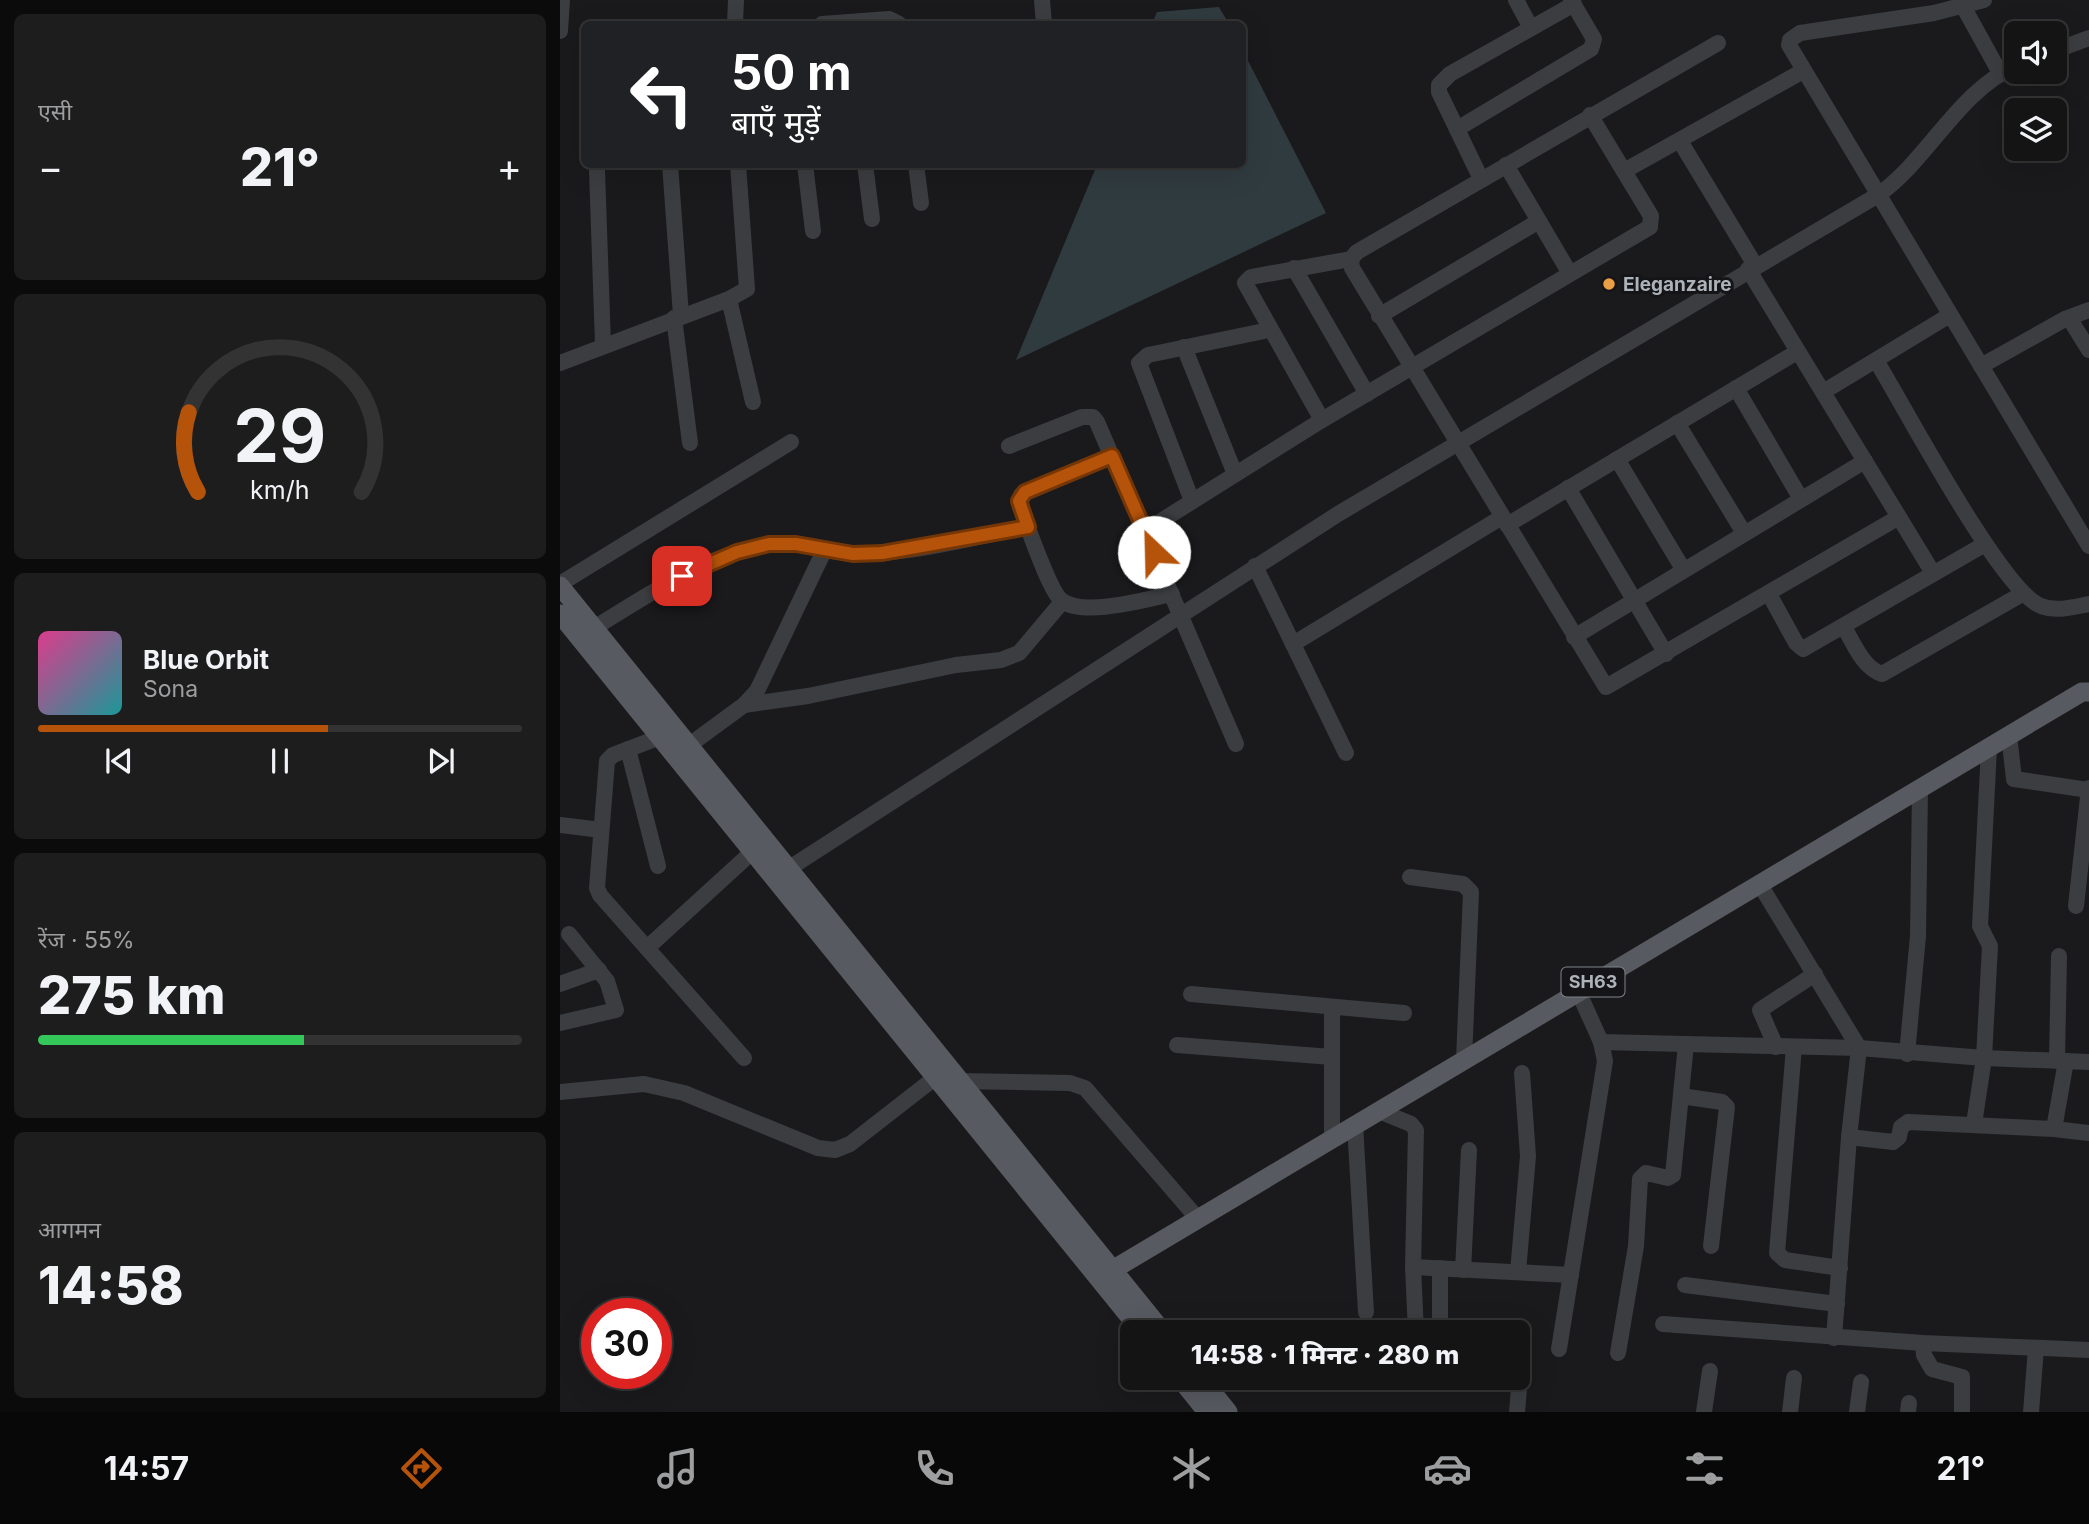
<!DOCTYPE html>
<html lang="hi">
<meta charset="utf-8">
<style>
body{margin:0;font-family:Inter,"Noto Sans Devanagari",sans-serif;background:#1d1d1e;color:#f1f3f6;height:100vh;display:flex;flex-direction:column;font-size:26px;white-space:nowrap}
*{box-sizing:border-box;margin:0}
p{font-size:23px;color:#9d9ea0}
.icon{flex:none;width:38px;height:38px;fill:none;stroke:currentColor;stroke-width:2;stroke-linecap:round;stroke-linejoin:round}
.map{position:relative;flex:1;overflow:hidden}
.drawer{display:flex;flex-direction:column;gap:14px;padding:14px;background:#0b0b0c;width:560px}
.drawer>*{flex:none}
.hud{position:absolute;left:21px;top:21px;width:665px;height:147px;border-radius:10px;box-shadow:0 7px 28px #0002,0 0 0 2px #333334;background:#202124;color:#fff;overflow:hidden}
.buttons{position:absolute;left:1444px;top:21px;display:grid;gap:14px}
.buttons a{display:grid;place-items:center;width:63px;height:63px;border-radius:10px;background:#141415;box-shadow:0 7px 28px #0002,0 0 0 2px #333334;font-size:35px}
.speed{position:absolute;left:21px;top:1298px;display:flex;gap:14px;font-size:35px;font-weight:700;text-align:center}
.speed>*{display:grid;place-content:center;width:91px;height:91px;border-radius:50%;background:#141415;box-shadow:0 7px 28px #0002,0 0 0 2px #333334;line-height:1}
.speed .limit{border:10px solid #d22;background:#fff;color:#111}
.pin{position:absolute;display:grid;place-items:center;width:60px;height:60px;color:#fff;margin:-30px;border-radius:14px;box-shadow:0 4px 10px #0006}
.me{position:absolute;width:77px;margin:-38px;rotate:336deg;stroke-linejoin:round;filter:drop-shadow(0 0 5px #0008)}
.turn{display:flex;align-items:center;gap:24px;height:147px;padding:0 35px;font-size:32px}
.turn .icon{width:91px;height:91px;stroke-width:2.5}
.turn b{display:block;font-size:49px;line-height:60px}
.big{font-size:52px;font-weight:800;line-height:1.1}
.drawer .card{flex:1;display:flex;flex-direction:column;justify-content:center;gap:10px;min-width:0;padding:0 24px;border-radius:10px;background:#1d1d1e}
.drawer .dial{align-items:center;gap:0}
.dial svg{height:182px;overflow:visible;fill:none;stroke:#333334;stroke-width:7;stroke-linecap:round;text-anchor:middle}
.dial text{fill:#f1f3f6;stroke:none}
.song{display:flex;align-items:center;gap:21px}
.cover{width:84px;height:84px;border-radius:10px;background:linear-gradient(135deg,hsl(330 70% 55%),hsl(180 70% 35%))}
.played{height:7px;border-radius:4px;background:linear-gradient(90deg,#b45309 60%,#333334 60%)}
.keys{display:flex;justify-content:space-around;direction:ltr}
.heat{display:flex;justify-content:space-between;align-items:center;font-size:38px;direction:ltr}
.charge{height:10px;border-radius:5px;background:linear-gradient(90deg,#34c759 55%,#333334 0)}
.trip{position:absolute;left:560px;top:1320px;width:410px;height:70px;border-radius:10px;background:#141415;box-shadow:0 7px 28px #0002,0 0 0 2px #333334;font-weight:800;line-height:70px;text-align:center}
.menu{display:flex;height:112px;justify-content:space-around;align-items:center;background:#080808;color:#9d9ea0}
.menu .icon{width:49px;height:49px}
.menu .current{color:#b45309}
.menu b{font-size:32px;color:#f1f3f6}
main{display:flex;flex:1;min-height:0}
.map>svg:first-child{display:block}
</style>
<main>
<section class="drawer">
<div class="card"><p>एसी</p>
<div class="heat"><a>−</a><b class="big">21°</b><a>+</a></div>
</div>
<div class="card dial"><svg viewBox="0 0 100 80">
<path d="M14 69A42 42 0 1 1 86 69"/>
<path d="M14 69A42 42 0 0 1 10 34" stroke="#b45309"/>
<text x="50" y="56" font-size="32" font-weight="700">29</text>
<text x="50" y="72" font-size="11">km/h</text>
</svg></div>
<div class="card">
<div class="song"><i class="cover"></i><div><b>Blue Orbit</b><p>Sona</p></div></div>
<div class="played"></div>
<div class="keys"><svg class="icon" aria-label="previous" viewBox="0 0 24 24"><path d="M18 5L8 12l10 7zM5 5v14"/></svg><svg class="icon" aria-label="pause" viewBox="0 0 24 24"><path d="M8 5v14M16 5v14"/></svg><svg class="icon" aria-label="next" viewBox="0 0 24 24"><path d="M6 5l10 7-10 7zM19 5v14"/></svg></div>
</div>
<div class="card"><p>रेंज · 55%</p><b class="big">275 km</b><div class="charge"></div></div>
<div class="card"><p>आगमन</p><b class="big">14:58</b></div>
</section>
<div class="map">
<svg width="1529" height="1412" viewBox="0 0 1529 1412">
<rect width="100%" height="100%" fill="#1a1a1c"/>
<!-- water -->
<g fill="#303b40">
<path d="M 659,7 L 669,24 L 592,24 L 597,12 Z"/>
<path d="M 683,51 L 766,213 L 456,360 L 537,165 L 682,164 Z"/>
</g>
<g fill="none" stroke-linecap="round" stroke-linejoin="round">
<!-- minor -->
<g stroke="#3b3d41" stroke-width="16">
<path d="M 482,0 L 484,24"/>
<path d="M 956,0 L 971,28"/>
<path d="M 1424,0 L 1374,13 L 1240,33 L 1230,40 L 1229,45 L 1529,546"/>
<path d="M 1403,6 L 1440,73"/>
<path d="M 175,24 L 176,0"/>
<path d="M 262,24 L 329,19 L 339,24"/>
<path d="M 0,31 L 2,0"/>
<path d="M 1158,43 L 797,252 L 791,259 L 792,268 L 1046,687 L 1339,517"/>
<path d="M 1494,51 L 1529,38"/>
<path d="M 897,129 L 1031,49 L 1034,39 L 1011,0"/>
<path d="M 1120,141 L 1195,265"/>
<path d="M 110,164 L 121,315"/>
<path d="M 245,164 L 253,231"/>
<path d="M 305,164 L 312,219"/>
<path d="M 356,164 L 361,203"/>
<path d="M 946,165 L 1009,272"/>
<path d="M 37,171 L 43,344"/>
<path d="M 1064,171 L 1243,71"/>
<path d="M 921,179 L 879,92 L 879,85 L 890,74 L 1014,4"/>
<path d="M 734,268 L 807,394"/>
<path d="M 1188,269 L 1373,573"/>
<path d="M 169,299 L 193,402"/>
<path d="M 819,316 L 979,221"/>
<path d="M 114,318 L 130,443"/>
<path d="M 1505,319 L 1529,310"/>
<path d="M 624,347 L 675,474"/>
<path d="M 1317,362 C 1344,406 1442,592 1481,606 C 1497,612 1513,607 1529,604"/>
<path d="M 0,363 L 169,299 L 187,289 L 178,164"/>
<path d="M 1421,366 L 1505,319 L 1511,321 L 1529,350"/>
<path d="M 1176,388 L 1241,499"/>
<path d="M 1263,392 L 1390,315"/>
<path d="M 762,420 L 685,283 L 691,277 L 791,259"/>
<path d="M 1117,423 L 1184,533"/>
<path d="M 449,446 L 522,417 L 533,417 L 537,422 L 676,744"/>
<path d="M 552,456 L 461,495 L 460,507 C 467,524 489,590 501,600 C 522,618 587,599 612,594"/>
<path d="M 1057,459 L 1123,569"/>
<path d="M 1008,488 L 1106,654"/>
<path d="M 632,501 L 579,363 L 588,355 L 709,330"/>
<path d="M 947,525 L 1237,352"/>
<path d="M 585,531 L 762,420 L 1090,227 L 1091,216 L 1030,115"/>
<path d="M 695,566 L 786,753"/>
<path d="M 0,584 L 231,442"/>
<path d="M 1209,594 L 1236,643 L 1243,649 L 1425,544"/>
<path d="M 1284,627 C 1294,644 1303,668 1322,674 L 1462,594"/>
<path d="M 34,628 C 88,595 142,557 205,545 C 237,538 268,554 300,554 C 356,553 413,537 468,527"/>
<path d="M 1014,637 L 1305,461"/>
<path d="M 733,644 L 942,517"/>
<path d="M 184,705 L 248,696 L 396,665 L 441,660 L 459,653 L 502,602"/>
<path d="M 1449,735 L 1454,779 L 1529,790"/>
<path d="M 100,737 L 53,755 L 47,761 L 37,888 L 40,895 L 184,1058"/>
<path d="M 128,746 L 184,705 L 197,691 L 264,551"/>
<path d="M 68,749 L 98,866"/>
<path d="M 0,825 L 41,830"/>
<path d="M 228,869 L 778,514 L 1318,195 C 1369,159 1398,91 1456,66"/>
<path d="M 850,877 L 903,884 L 911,892 L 904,1060"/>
<path d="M 1199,883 L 1299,1048 L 1289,1137 L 1274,1338"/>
<path d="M 1516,906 L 1529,788"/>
<path d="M 87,948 L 201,844"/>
<path d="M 0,984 L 39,970"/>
<path d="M 631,994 L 844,1013"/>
<path d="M 0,1023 L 56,1010 L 47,981 L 9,934"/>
<path d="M 1041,1042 L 1299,1048 L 1424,1058 L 1529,1062"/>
<path d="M 617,1045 L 772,1057"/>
<path d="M 1216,1047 L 1200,1010 L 1255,974"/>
<path d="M 1234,1047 L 1217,1253 L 1225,1260 L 1280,1268"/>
<path d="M 1347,1054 L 1358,936 L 1360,788"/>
<path d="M 1497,1061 L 1499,956"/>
<path d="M 398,1081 L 510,1083 L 525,1088 L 638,1219"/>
<path d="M 0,1092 L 84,1084 L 124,1093 L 258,1148 L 275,1150 L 290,1144 L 376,1077"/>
<path d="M 1121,1096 L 1162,1102 L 1167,1107 L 1151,1246"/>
<path d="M 819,1111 L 851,1124 L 856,1130 L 853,1267 L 856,1332"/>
<path d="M 1414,1124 L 1424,1058 L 1430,946 L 1420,926 L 1429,748"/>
<path d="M 795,1125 L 806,1312"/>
<path d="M 1494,1129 L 1529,1133"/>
<path d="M 1289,1137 L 1333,1142 L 1339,1137 L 1341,1127 L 1348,1122 L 1494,1129 L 1506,1061"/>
<path d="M 772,1138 L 772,1008"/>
<path d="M 853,1267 L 1011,1275"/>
<path d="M 903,1270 L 909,1150"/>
<path d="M 958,1272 L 968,1156 L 962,1073"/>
<path d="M 1125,1285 L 1277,1304"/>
<path d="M 1103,1324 L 1363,1343 L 1529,1350"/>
<path d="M 880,1332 L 880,1268"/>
<path d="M 1363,1343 L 1364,1355 L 1372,1369 L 1402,1377 L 1402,1412"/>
<path d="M 999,1349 L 1045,1061 L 1041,1042 L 1018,991"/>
<path d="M 1058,1353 L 1076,1246 L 1080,1179 L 1086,1173 L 1108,1178 L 1113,1175 L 1126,1044"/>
<path d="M 957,1412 L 960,1377"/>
<path d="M 1144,1412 L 1150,1371"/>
<path d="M 1230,1412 L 1234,1378"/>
<path d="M 1297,1412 L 1301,1382"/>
<path d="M 1348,1412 L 1349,1403"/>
<path d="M 1471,1412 L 1476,1348"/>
</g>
<!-- major -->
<g stroke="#575a60" stroke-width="19">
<path d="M 0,586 L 603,1332"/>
<path d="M 0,614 L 582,1332"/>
<path d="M 539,1278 L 1522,692 L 1529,692"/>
<path d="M 619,1377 L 647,1412"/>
<path d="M 640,1377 L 668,1412"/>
</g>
</g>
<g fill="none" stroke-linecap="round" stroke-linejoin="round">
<defs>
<path id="route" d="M 122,576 L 177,552 L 209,544 L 236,544 L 293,554 L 322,553 L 468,527 L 459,501 L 465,492 L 552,456 L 594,552"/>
</defs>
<!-- route casing -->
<use href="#route" stroke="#753606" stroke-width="18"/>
<!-- route -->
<use href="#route" stroke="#b45309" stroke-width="12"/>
</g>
<!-- markers -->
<circle fill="#ea9f44" stroke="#151517" stroke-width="2.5" cx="1049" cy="284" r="7"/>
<g text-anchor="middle" stroke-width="6" stroke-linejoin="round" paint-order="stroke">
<!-- shield labels -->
<rect fill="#151517" stroke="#7f848a" stroke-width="2" x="1001.5" y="967.5" width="63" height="29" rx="5"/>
<g font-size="18" font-weight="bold" fill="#adb3bb">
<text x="1033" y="988">SH63</text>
</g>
<!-- poi labels -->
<g font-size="19" font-weight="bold" fill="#adb3bb" stroke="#151517" text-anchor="start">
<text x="1063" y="291">Eleganzaire</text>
</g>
</g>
</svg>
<div class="buttons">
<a><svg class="icon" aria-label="sound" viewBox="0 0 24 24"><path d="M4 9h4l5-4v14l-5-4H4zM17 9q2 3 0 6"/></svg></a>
<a><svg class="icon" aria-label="layers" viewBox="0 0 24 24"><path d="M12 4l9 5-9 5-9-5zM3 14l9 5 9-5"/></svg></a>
</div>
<div class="speed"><div class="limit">30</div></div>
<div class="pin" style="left:122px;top:576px;background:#d93025"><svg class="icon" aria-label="arrive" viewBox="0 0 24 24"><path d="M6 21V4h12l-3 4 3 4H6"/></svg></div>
<svg class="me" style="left:594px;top:552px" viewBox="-20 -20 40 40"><circle r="19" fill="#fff"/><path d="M0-13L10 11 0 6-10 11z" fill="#b45309"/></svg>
<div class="trip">14:58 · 1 मिनट · 280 m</div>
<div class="hud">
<div class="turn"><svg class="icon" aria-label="left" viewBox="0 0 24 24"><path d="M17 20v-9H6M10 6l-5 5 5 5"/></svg><div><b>50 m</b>बाएँ मुड़ें</div></div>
</div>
</div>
</main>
<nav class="menu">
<b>14:57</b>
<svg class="icon current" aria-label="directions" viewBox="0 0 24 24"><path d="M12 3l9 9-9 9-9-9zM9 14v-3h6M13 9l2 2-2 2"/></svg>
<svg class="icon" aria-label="music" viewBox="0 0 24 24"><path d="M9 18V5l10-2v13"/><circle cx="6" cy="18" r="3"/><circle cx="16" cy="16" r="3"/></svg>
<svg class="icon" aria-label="phone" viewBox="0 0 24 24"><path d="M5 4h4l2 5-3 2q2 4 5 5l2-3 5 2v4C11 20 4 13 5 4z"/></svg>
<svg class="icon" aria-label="climate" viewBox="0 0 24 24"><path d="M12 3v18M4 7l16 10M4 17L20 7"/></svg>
<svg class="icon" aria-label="car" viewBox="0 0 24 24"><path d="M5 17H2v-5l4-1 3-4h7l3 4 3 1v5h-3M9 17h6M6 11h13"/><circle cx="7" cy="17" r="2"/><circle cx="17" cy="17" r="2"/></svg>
<svg class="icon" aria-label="filters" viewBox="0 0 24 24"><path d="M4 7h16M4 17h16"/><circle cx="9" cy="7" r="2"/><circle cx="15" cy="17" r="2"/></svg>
<b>21°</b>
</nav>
